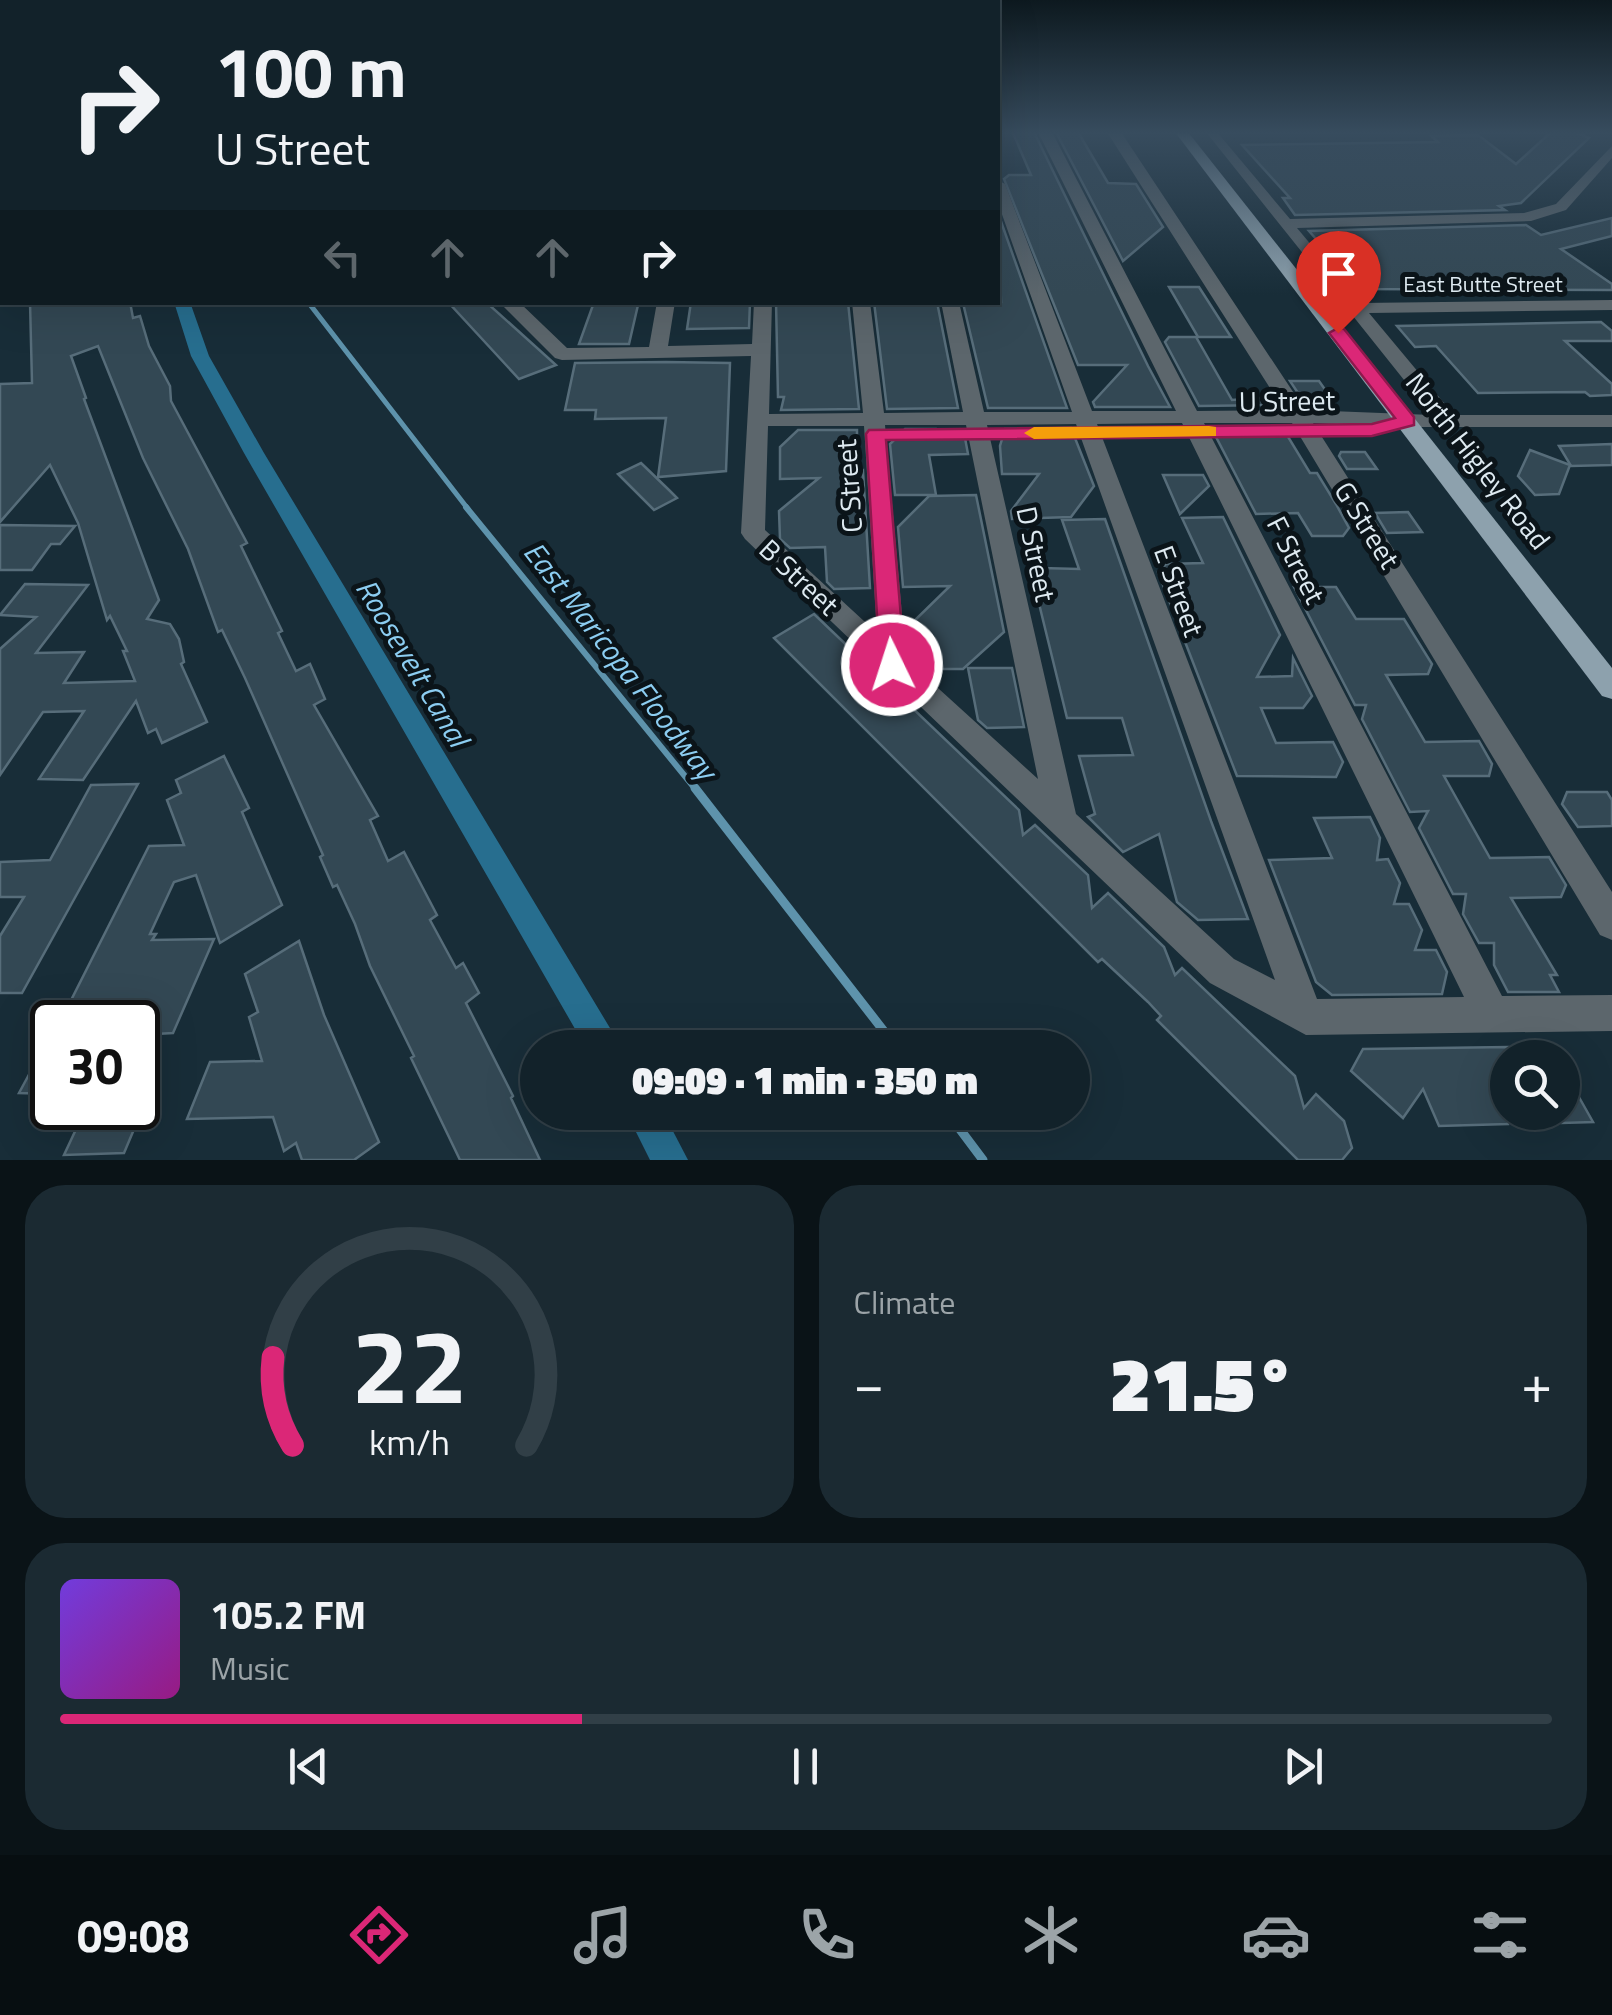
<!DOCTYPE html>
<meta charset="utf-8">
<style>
body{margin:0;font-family:"Titillium Web",sans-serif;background:#1b2a32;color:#f1f3f6;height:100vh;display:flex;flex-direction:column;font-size:38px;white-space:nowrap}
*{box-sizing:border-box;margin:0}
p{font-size:32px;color:#9ca4a8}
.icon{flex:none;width:55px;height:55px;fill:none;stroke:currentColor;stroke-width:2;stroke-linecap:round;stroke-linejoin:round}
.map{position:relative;height:1160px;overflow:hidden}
.panel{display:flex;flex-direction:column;gap:25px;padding:25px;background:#0a1317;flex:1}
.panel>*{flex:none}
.hud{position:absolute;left:0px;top:0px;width:1000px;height:305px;box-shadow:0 10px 40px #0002,0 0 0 2px #313f47;background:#12222a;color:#f1f3f6;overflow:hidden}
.buttons{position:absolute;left:1490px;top:1040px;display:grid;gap:20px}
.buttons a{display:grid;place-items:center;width:90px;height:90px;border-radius:50%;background:#12222a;box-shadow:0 10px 40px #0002,0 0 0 2px #313f47;font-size:50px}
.speed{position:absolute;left:30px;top:1000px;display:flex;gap:20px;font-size:50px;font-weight:700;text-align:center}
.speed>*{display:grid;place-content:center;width:130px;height:130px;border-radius:50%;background:#12222a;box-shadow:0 10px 40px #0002,0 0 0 2px #313f47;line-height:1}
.speed .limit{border:5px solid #111;border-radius:15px;background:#fff;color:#111}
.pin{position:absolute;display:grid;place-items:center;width:85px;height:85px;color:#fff;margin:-102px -42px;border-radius:50% 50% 50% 0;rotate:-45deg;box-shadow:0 0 10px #0007}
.pin .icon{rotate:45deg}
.me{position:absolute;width:110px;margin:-55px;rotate:356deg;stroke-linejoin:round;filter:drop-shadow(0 0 8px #0008)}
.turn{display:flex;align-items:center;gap:35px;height:210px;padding:0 50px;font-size:45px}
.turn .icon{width:130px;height:130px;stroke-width:2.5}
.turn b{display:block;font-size:70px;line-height:85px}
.lanes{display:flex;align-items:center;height:95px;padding:0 50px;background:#0003;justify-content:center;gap:50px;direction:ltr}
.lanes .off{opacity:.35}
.big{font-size:75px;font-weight:800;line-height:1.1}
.panel .widget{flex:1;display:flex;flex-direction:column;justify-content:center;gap:15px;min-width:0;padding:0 35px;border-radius:40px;background:#1b2a32}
.panel .dial{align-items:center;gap:0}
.dial svg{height:260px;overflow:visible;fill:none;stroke:#313f47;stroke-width:7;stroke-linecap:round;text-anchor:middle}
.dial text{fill:#f1f3f6;stroke:none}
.song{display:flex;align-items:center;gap:30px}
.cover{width:120px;height:120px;border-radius:15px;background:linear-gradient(135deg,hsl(260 70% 55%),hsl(310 70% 35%))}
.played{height:10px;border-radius:5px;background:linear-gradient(90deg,#db2777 35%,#313f47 35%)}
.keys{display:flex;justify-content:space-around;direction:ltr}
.heat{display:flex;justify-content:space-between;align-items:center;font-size:55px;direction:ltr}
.panel .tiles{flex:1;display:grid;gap:25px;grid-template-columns:1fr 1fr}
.widget:last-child{grid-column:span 2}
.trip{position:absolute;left:520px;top:1030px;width:570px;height:100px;border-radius:50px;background:#12222a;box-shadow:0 10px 40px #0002,0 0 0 2px #313f47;font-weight:800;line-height:100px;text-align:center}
.menu{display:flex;height:160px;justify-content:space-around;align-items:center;background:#070e11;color:#9ca4a8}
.menu .icon{width:70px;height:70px}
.menu .on{color:#db2777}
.menu b{font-size:45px;color:#f1f3f6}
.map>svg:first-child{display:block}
</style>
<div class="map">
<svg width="1612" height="1160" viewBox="0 0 1612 1160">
<rect width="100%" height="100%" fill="#182d38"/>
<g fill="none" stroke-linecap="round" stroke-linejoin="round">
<!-- stream-far2 -->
<path stroke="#5e93ac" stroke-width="5" d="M 308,302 L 468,509"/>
<!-- stream-far1 -->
<path stroke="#5e93ac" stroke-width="6" d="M 466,507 L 697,791"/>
<!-- stream -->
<g stroke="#5e93ac" stroke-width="9">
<path d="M 695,788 L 897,1048"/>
<path d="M 947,1112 L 983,1160"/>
</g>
<!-- canal -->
<g fill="#276e8f" fill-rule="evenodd">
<path d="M 174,302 L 190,302 L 209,356 L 264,453 L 622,1048 L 586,1048 L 244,453 L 191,356 Z"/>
<path d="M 626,1112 L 663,1112 L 688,1160 L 650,1160 Z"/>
</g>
</g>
<!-- building -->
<g fill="#334854" stroke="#576d7a" stroke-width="2.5">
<path d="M 1034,132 L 1148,366 L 1170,407 L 1095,407 L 1093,402 L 1127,365 L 1078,365 L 1004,179 L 1009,175 L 1031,175 L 1013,133 Z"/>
<path d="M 1056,132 L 1078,132 L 1108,183 L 1136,184 L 1163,227 L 1123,261 Z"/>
<path d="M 1575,132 L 1589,138 L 1521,203 L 1499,206 L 1505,210 L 1295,215 L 1283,198 L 1290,198 L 1242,145 L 1438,142 L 1431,136 L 1478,135 L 1516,164 L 1550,133 Z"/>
<path d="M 998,213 L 1067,408 L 988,408 L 963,303 L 1001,302 Z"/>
<path d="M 1612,218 L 1612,236 L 1561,249 L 1612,284 L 1612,290 L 1360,289 L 1330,247 L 1323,247 L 1309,231 L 1526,225 L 1541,235 Z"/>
<path d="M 1169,287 L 1199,287 L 1231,337 L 1198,337 Z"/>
<path d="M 30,302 L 130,302 L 133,318 L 140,316 L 149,346 L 170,386 L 171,401 L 247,543 L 241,546 L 282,631 L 278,633 L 296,671 L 310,664 L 325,699 L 314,705 L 378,816 L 370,820 L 388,861 L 404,852 L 437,915 L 430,920 L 456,968 L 463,963 L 479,993 L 466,1003 L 513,1096 L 511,1098 L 540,1160 L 460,1160 L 411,1058 L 414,1056 L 370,966 L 355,924 L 337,885 L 333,887 L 320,857 L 323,855 L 245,678 L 222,630 L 218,632 L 188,549 L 143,458 L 98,346 L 71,356 L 86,398 L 84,399 L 159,600 L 147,619 L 170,624 L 179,639 L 184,662 L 181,664 L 207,722 L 162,743 L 156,729 L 148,733 L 136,701 L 83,780 L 39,779 L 84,711 L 43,712 L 0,775 L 0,649 L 36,617 L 0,615 L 25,584 L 88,585 L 36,653 L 84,652 L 64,683 L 135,681 L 123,651 L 127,651 L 110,616 L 107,620 L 78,523 L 50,465 L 0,522 L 0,384 L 32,383 Z"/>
<path d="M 448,302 L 486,302 L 556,365 L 519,379 Z"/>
<path d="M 691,302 L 750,302 L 749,328 L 687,329 Z"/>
<path d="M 776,302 L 848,302 L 859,409 L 781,410 L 784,397 L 778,397 Z"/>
<path d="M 874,302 L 937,302 L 958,408 L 887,409 Z"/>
<path d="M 593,305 L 638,305 L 629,344 L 579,344 Z"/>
<path d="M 1601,322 L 1612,331 L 1612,341 L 1565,341 L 1612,384 L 1612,395 L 1590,396 L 1585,392 L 1478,393 L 1436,346 L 1415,347 L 1397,326 Z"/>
<path d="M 1169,337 L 1196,337 L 1232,400 L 1271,397 L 1276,405 L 1199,406 L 1165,342 Z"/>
<path d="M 666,362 L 730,363 L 726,471 L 658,477 L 666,418 L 595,419 L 596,410 L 565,410 L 575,363 Z"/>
<path d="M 1290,381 L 1319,381 L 1331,398 L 1302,399 Z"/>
<path d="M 1223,427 L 1253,427 L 1244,435 L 1287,435 L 1310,473 L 1317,473 L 1336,504 L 1349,528 L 1343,536 L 1312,536 L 1298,513 L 1256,514 L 1215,435 L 1220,435 Z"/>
<path d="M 1071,428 L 1094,486 L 1071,517 L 1012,519 L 1011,511 L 1039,474 L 1002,474 L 1000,446 L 1005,429 Z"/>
<path d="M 905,429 L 933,429 L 920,438 L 965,438 L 968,454 L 929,455 L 936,495 L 895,495 L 890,444 Z"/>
<path d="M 798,430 L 857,430 L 857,477 L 863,471 L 870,588 L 834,589 L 827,582 L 825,547 L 790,548 L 780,539 L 779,511 L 819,478 L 780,479 L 780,447 Z"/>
<path d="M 1612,444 L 1612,465 L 1571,466 L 1559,446 Z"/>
<path d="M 1530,450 L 1570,465 L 1559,494 L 1535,495 L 1518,476 Z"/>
<path d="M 1341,452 L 1365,452 L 1377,469 L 1347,469 L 1339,456 Z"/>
<path d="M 641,463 L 669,490 L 677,498 L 654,510 L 618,474 Z"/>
<path d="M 1163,475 L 1203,475 L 1209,486 L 1180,514 Z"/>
<path d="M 976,495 L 1004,632 L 963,669 L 923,669 L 915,662 L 911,624 L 950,586 L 903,587 L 898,527 L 929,496 Z"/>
<path d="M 1408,512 L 1422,532 L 1387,533 L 1375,513 Z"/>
<path d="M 1223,517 L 1280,635 L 1257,677 L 1292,676 L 1293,658 L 1312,696 L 1303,708 L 1261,708 L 1276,743 L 1333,742 L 1343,762 L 1336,777 L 1237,776 L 1158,572 L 1166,564 L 1203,563 L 1182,518 Z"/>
<path d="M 1105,519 L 1211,821 L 1248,919 L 1198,920 L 1177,902 L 1159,834 L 1123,852 L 1088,817 L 1095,814 L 1079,756 L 1133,755 L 1122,718 L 1067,718 L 1032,575 L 1041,568 L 1079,569 L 1062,520 Z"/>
<path d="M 0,525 L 75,526 L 60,544 L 51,544 L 32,570 L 0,570 Z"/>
<path d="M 1294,587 L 1336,587 L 1356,619 L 1404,619 L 1432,664 L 1428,674 L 1386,675 L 1425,742 L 1479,741 L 1492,764 L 1489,776 L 1444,776 L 1490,858 L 1549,857 L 1566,885 L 1561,897 L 1511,898 L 1557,975 L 1550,975 L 1559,992 L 1508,992 L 1494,965 L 1494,943 L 1479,943 L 1463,914 L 1466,894 L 1453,894 L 1419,828 L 1428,811 L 1410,812 L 1362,719 L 1366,705 L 1355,705 Z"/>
<path d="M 814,614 L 1019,810 L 1023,835 L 1035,825 L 1088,875 L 1092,908 L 1108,893 L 1164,947 L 1175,975 L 1182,968 L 1295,1076 L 1304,1108 L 1316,1094 L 1344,1121 L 1352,1148 L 1342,1160 L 1298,1160 L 1157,1020 L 1161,1016 L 1148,1002 L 1102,959 L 1098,962 L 774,638 Z"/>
<path d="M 968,668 L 1012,668 L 1024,727 L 987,728 L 978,720 Z"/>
<path d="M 224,756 L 249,808 L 242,812 L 282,905 L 220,943 L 196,875 L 174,882 L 150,934 L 156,934 L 152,940 L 214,939 L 173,1033 L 138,1035 L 138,1022 L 60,1022 L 149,846 L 184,845 L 167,800 L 181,793 L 176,780 Z"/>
<path d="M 138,784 L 22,993 L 0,993 L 0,936 L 24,897 L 0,897 L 0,862 L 50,860 L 91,785 Z"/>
<path d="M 1567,792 L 1607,792 L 1612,800 L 1612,826 L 1578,827 L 1562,804 Z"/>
<path d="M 1370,817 L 1380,838 L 1377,860 L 1388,859 L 1400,883 L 1394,904 L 1409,904 L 1422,930 L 1415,950 L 1436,950 L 1447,972 L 1442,994 L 1332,995 L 1316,982 L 1269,860 L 1332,858 L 1314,818 Z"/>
<path d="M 299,941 L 324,1015 L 379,1142 L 354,1160 L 302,1160 L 296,1143 L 284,1151 L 273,1117 L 187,1119 L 210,1062 L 262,1061 L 249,1017 L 258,1012 L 245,974 Z"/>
<path d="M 52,1032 L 52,1094 L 19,1093 Z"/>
<path d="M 1508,1047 L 1508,1124 L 1439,1126 L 1423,1089 L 1403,1118 L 1351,1071 L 1363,1049 Z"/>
<path d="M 1562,1067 L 1593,1122 L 1562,1123 Z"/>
<path d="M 86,1108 L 143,1108 L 124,1153 L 64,1155 Z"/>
</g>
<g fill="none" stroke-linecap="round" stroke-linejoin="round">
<!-- minor -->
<path fill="#5c666c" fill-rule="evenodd" d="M 1038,132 L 1052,132 L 1197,411 L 1284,410 L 1107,132 L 1121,132 L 1305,410 L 1432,415 L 1206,132 L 1217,132 L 1290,219 L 1524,213 L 1556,204 L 1612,146 L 1612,158 L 1566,210 L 1531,221 L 1297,228 L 1360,303 L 1612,300 L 1612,310 L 1369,313 L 1454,415 L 1612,415 L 1612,427 L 1407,427 L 1313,423 L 1612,892 L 1612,940 L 1600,935 L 1292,423 L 1204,423 L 1502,996 L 1612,995 L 1612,1031 L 1306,1035 L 1210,983 L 745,539 L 741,533 L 751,356 L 562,360 L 555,358 L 499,302 L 519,302 L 567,348 L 649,347 L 657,302 L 675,302 L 668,346 L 752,344 L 754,302 L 772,302 L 769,414 L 863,413 L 852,302 L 870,302 L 884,413 L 963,412 L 941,302 L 959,302 L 984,412 L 1072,412 L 998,203 L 998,180 L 1005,184 L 1092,411 L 1176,411 ZM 1182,423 L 1464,997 L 1317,999 L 1097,424 ZM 1076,424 L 1275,980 L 1234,959 L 1076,814 L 987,425 ZM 885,425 L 966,425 L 1038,779 L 906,659 ZM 768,426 L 864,426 L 877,633 L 765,530 Z"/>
<!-- major -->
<path fill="#8da1ad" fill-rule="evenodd" d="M 1175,132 L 1188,132 L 1612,668 L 1612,699 L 1602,696 Z"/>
</g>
<!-- sky -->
<linearGradient id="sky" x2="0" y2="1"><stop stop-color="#0d191f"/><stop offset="0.45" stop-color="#374c5e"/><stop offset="1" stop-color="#374c5e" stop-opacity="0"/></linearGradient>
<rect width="1612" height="295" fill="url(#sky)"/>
<!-- route -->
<path fill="#db2777" stroke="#8e194d" stroke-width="2.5" d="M 1338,328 L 1344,329 L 1414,417 L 1414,425 L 1372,436 L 886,440 L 905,665 L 901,672 L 884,672 L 880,665 L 866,434 L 869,430 L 1372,424 L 1395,418 L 1329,333 Z"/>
<!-- slow -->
<path fill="#f59e0b" d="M 1209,426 L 1216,427 L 1216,436 L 1034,439 L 1024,433 L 1034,427 Z"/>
<g text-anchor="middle" stroke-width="10" stroke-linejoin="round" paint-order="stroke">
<!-- far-street labels -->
<g font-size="22" fill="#deeaf1" stroke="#0b1419">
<text x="1483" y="292">East Butte Street</text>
</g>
<!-- street labels -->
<g font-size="28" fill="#deeaf1" stroke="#0b1419">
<text transform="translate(1287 401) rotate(-1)" y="10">U Street</text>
<text transform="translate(1478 461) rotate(52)" y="10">North Higley Road</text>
<text transform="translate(849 486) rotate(-94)" y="10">C Street</text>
<text transform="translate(1367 525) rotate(58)" y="10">G Street</text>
<text transform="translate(1036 554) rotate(78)" y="10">D Street</text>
<text transform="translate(1296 560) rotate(63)" y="10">F Street</text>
<text transform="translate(799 577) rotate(43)" y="10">B Street</text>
<text transform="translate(1179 591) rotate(70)" y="10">E Street</text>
</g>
<!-- water labels -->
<g font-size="30" font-style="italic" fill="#8ccdf1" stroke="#0b1419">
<text transform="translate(620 661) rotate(52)" y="10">East Maricopa Floodway</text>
<text transform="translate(412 663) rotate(59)" y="10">Roosevelt Canal</text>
</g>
</g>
</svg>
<div class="buttons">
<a><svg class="icon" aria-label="search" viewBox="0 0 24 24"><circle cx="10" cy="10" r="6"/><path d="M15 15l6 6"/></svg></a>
</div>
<div class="speed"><div class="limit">30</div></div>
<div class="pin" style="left:1338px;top:333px;background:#d93025"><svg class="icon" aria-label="arrive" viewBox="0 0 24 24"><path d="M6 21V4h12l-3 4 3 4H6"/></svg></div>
<svg class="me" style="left:892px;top:665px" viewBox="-20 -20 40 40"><circle r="17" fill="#db2777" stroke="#fff" stroke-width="3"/><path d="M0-11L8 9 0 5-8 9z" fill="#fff"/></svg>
<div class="trip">09:09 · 1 min · 350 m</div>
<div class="hud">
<div class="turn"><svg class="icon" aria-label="right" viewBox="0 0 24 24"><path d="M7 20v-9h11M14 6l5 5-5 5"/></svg><div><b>100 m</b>U Street</div></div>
<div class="lanes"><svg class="icon off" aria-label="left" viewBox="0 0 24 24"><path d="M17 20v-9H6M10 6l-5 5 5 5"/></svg><svg class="icon off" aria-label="ahead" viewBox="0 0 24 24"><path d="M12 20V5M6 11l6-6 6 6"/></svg><svg class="icon off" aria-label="ahead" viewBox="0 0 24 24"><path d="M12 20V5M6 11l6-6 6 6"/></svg><svg class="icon" aria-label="right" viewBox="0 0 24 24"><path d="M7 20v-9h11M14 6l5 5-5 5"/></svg></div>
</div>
</div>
<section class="panel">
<div class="tiles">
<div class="widget dial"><svg viewBox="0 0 100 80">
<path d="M14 69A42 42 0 1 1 86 69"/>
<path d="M14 69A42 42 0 0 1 8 42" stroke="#db2777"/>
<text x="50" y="56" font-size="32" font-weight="700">22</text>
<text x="50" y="72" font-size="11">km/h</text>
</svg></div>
<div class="widget"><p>Climate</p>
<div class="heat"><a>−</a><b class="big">21.5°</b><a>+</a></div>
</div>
<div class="widget">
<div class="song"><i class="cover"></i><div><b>105.2 FM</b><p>Music</p></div></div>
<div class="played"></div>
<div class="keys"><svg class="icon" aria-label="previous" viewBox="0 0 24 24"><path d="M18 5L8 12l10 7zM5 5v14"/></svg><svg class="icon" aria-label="pause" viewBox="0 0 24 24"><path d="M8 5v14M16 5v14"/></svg><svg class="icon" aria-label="next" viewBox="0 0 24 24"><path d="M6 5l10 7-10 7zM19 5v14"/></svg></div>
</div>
</div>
</section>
<nav class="menu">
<b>09:08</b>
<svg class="icon on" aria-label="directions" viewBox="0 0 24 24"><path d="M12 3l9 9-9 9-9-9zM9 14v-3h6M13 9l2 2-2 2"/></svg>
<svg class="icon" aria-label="music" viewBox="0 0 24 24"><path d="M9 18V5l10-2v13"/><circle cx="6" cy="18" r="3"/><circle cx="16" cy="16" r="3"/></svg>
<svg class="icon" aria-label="phone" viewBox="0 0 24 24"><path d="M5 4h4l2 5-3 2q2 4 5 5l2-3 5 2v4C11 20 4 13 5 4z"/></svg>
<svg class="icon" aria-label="climate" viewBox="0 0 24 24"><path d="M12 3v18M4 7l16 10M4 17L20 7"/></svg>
<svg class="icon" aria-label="car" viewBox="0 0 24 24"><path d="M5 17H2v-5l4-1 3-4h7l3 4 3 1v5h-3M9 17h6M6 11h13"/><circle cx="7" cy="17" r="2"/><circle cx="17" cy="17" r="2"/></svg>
<svg class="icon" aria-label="filters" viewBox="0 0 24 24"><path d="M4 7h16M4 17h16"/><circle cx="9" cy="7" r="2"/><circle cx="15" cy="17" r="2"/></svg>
</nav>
